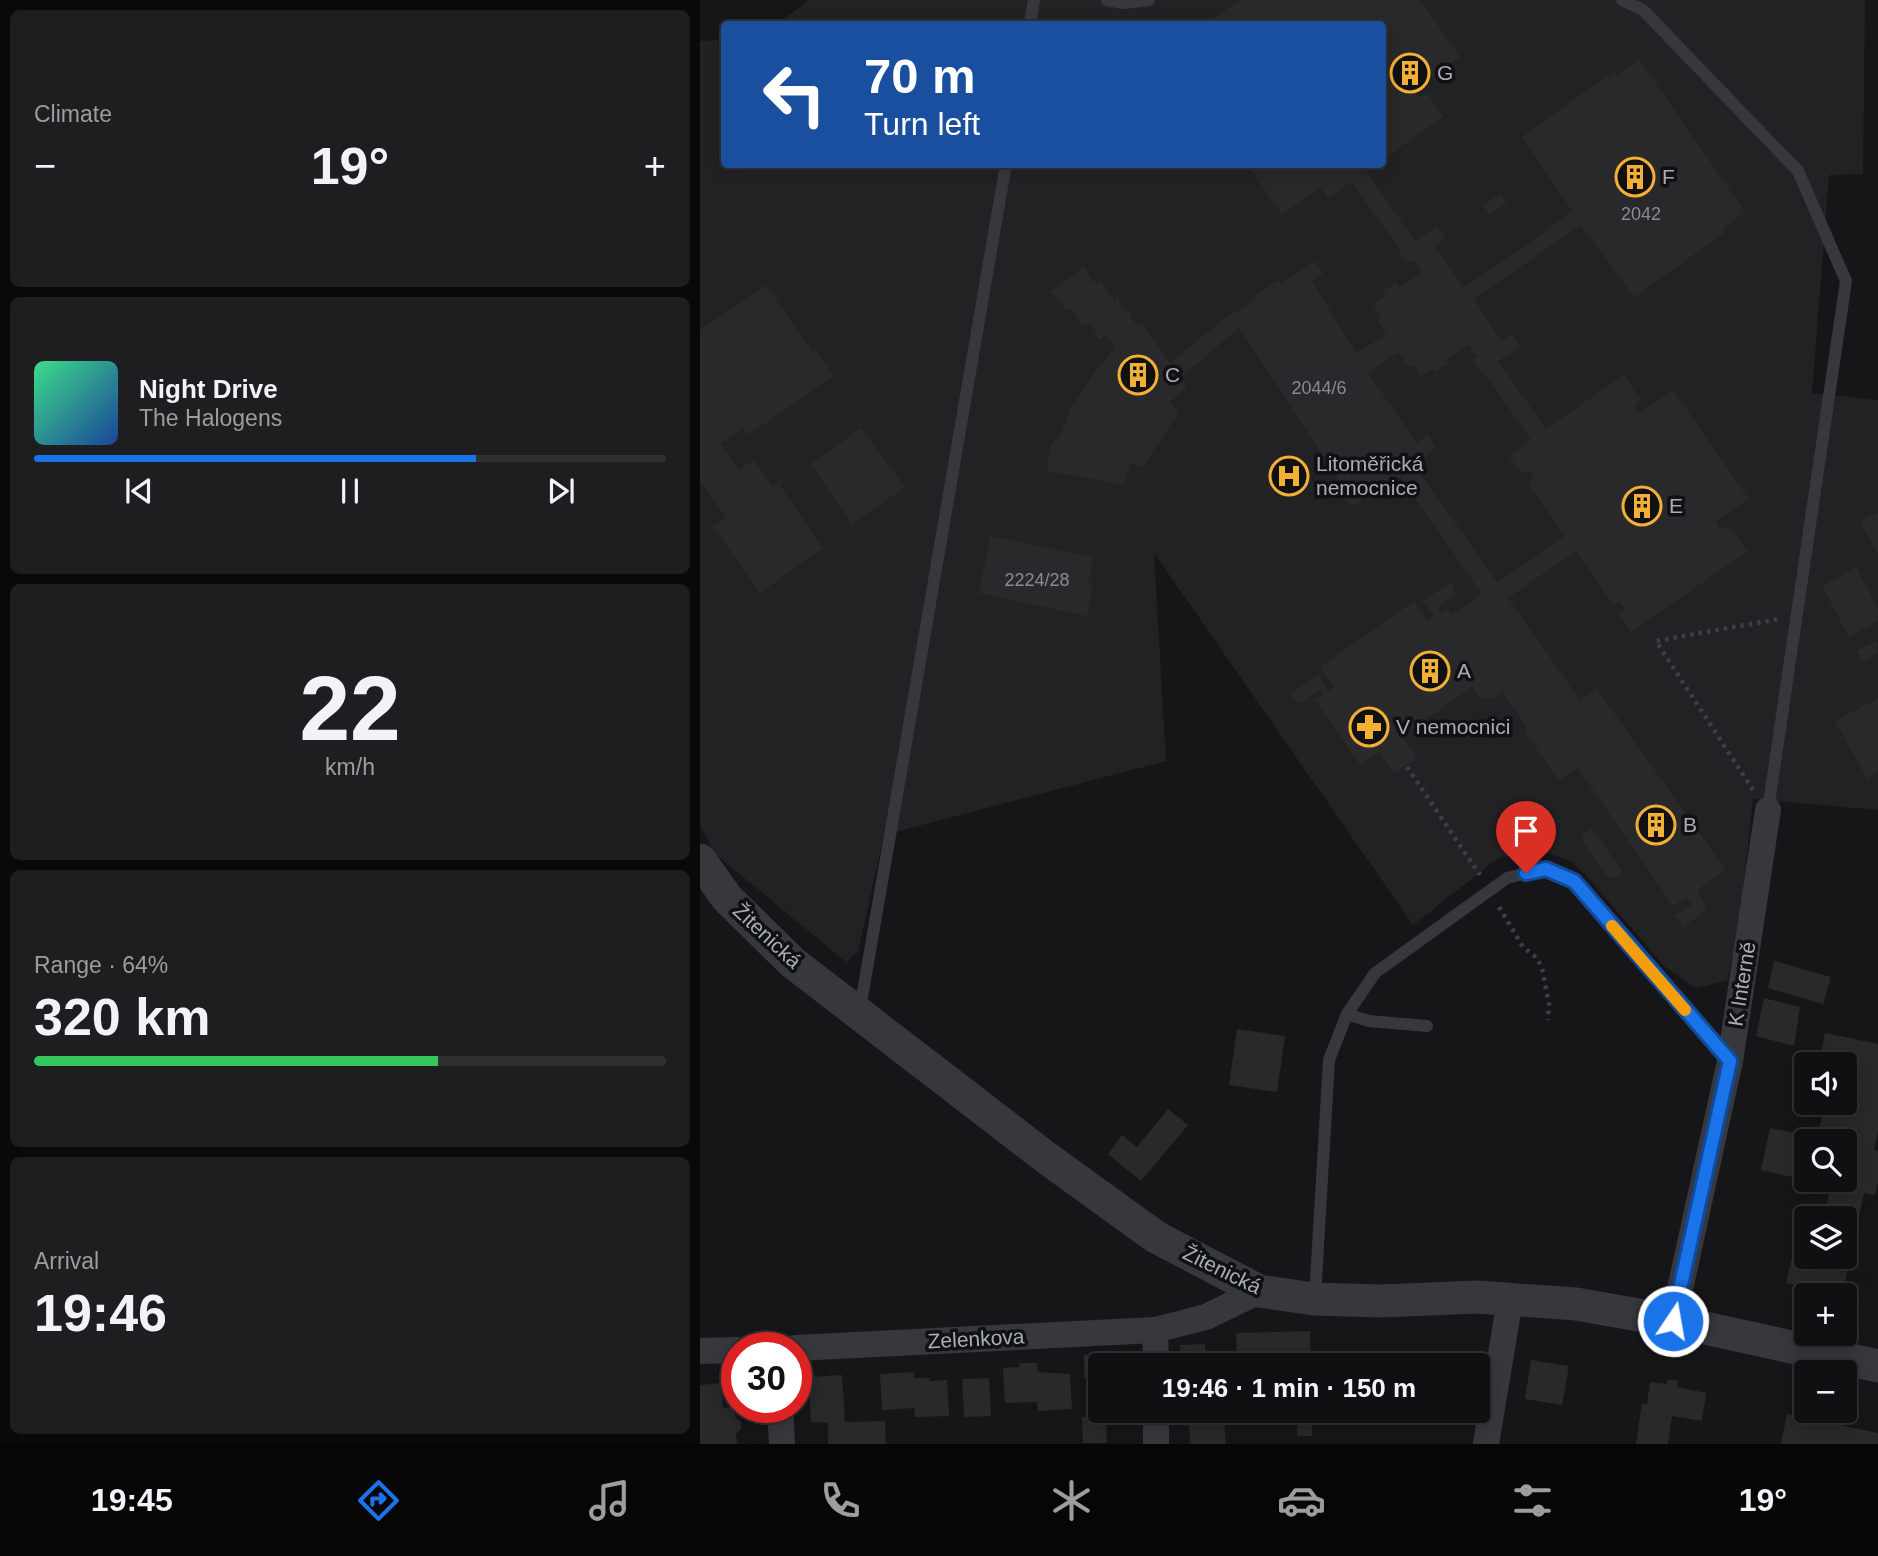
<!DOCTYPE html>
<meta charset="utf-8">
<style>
body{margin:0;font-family:Arial,sans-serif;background:#1e1e20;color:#f1f3f6;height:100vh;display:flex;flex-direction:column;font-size:26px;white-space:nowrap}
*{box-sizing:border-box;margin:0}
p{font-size:23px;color:#9c9d9f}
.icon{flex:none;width:38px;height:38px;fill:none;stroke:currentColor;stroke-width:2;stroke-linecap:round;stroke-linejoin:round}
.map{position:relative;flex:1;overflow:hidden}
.side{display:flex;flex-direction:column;gap:10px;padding:10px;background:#09090a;width:700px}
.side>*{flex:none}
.top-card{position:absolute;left:21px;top:21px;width:665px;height:147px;border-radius:7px;box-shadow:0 4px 18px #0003,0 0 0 2px #303032;background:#1a4fa0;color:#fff;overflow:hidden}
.tools{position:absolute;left:1094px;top:1052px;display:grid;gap:14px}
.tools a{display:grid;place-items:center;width:63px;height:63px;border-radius:7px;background:#101012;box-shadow:0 4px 18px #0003,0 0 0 2px #303032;font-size:35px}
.speed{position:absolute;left:21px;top:1332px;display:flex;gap:14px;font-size:35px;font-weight:700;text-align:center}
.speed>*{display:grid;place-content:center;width:91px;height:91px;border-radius:50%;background:#101012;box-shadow:0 4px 18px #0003,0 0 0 2px #303032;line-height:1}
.speed .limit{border:10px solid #d22;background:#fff;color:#111}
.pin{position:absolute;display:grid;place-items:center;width:60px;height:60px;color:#fff;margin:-72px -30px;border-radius:50% 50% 50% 0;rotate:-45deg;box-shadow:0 0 7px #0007}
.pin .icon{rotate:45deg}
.me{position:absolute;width:77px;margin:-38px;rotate:12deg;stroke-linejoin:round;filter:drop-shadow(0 0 5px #0008)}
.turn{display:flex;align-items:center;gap:24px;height:147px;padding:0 28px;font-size:32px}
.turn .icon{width:91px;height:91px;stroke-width:2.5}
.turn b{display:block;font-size:49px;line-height:60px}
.big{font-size:52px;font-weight:700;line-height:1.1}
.side .tile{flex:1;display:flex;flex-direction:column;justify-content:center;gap:10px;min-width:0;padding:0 24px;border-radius:10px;background:#1e1e20}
.side .dial{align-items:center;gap:0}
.dial b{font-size:91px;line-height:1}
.song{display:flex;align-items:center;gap:21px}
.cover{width:84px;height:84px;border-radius:10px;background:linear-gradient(135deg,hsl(150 70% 55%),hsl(220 70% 35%))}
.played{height:7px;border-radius:4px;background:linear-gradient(90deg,#1a73e8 70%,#303032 70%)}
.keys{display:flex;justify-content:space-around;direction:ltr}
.heat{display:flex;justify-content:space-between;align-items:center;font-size:38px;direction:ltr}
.charge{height:10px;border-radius:5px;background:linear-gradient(90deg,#34c759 64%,#303032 0)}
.trip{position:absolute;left:388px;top:1353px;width:402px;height:70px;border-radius:7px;background:#101012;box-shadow:0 4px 18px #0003,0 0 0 2px #303032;font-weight:700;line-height:70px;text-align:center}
.dock{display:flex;height:112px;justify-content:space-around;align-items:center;background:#060607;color:#9c9d9f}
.dock .icon{width:49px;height:49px}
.dock .current{color:#1a73e8}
.dock b{font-size:32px;color:#f1f3f6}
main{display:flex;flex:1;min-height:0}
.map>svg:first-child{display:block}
</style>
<main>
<section class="side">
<div class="tile"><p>Climate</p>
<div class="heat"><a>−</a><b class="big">19°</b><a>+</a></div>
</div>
<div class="tile">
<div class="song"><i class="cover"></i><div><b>Night Drive</b><p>The Halogens</p></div></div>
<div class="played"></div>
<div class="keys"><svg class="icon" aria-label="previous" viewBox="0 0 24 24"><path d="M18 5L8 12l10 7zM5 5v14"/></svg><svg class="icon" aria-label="pause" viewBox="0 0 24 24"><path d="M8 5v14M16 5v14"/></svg><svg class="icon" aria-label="next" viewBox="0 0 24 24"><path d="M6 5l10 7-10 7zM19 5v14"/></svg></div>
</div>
<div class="tile dial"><b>22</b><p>km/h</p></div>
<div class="tile"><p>Range · 64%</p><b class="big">320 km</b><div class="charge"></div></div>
<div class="tile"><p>Arrival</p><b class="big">19:46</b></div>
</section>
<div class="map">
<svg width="1178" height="1444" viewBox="0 0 1178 1444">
<rect width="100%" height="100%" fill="#161618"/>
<!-- built -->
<path fill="#222225" d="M 108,0 L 1165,0 L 1163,174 L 1129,175 L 1112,393 L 1178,400 L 1178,810 L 1053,799 L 1039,929 L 1027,981 L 996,988 L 964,966 L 884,873 L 870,861 L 843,851 L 820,853 L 797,859 L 713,925 L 454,553 L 466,761 L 184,835 L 158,952 L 146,962 L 14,853 L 0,825 L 0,41 L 24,40 L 24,164 L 682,164 L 682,24 L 78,24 Z"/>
<!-- building -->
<g fill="#29292c" fill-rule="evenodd">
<path d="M 540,0 L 720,0 L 760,57 L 714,90 L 719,98 L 727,93 L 743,117 L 682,160 L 682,24 L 505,24 Z"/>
<path d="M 939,59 L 1045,212 L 1023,229 L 1026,232 L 934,297 L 881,225 L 774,299 L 801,341 L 812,334 L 821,347 L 798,361 L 846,429 L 924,375 L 941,400 L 934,405 L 940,413 L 973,390 L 1049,499 L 1016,521 L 1021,530 L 1028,525 L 1048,551 L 931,632 L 919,614 L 925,609 L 919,601 L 913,605 L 876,551 L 808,598 L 880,700 L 897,689 L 1026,870 L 997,890 L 1007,909 L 983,927 L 974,916 L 992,905 L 986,897 L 973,906 L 878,768 L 859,781 L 824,731 L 827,728 L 802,692 L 794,698 L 785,699 L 777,695 L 772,687 L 702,736 L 717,758 L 694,773 L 679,752 L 660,765 L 615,700 L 623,695 L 620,690 L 600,704 L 592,698 L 594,697 L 592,693 L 618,675 L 629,691 L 634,687 L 620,667 L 714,601 L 728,621 L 734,617 L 723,601 L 749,583 L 755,587 L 753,588 L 756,594 L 737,608 L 741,613 L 747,608 L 752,615 L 782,594 L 700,477 L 680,492 L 677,489 L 651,507 L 642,493 L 645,489 L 539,328 L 480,378 L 487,387 L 470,402 L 479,412 L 443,467 L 431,463 L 424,485 L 347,471 L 350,447 L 355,438 L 359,438 L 370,410 L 396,370 L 415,348 L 406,334 L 399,340 L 396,336 L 398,335 L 390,324 L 382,326 L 373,309 L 371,311 L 369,308 L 365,311 L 363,307 L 365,306 L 351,292 L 384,267 L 393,282 L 395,281 L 397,284 L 401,281 L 410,297 L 412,295 L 414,299 L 418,296 L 420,300 L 418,301 L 426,312 L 428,310 L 432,315 L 430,317 L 437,325 L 442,323 L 470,363 L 524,319 L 555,300 L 554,296 L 578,280 L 581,283 L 615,261 L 623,274 L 612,281 L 656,353 L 686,335 L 677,319 L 681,316 L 673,304 L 685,296 L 682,292 L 696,283 L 699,288 L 721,272 L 714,260 L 707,263 L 699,251 L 700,249 L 651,182 L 628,198 L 621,187 L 582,215 L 547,164 L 676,164 L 666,171 L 715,241 L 737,226 L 746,238 L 735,246 L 763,287 L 831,242 L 872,211 L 822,137 L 914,71 L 917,75 ZM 769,344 L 777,357 L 772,360 L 781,373 L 783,371 L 831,440 L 809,456 L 822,474 L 829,470 L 834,478 L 828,483 L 865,536 L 797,582 L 716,467 L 715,463 L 736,448 L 728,435 L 717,443 L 668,373 L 698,352 L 709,368 L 714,365 L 721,376 L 733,369 L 735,372 L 749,363 L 746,360 Z"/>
<path d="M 800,194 L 807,203 L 789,215 L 783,205 Z"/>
<path d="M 66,285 L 113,353 L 116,350 L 134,376 L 48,435 L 43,428 L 20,443 L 39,470 L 54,460 L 72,486 L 81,480 L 83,483 L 80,485 L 123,548 L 60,593 L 13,526 L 26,518 L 0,481 L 0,330 Z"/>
<path d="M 161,428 L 205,487 L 152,524 L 111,464 Z"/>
<path d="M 1178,512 L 1178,554 L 1160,521 Z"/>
<path d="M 290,536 L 393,557 L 388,584 L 393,585 L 387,616 L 279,593 Z"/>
<path d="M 1156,567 L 1178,609 L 1178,621 L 1149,637 L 1122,586 Z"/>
<path d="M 1177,641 L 1178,653 L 1162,662 L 1157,651 Z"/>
<path d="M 1178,698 L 1178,772 L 1167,779 L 1135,721 Z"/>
<path d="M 892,828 L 922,872 L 913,879 L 907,877 L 882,840 L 883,834 Z"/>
<path d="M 1074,961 L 1131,977 L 1123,1004 L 1068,988 Z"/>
<path d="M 1064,998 L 1100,1007 L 1094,1046 L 1056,1036 Z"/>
<path d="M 537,1029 L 585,1036 L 577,1092 L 529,1085 Z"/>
<path d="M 1125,1033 L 1178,1044 L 1178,1131 L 1174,1150 L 1178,1151 L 1178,1182 L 1175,1195 L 1164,1193 L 1142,1295 L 1086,1283 L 1096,1239 L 1106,1241 L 1106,1256 L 1144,1256 L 1144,1218 L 1124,1218 L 1131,1185 L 1109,1181 L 1144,1180 L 1144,1141 L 1106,1141 L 1106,1180 L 1061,1170 L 1070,1128 L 1118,1137 L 1125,1102 L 1144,1102 L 1144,1064 L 1119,1064 Z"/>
<path d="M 468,1109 L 488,1125 L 441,1181 L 408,1154 L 422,1135 L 437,1147 Z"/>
<path d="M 610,1331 L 611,1365 L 537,1365 L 536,1333 Z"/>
<path d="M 505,1344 L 506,1365 L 480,1365 L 480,1345 Z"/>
<path d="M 384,1355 L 423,1355 L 423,1365 L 401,1365 L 401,1377 L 384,1378 Z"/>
<path d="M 831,1360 L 869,1366 L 862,1405 L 825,1399 Z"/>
<path d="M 320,1363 L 337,1363 L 338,1372 L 370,1374 L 372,1409 L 338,1411 L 337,1402 L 305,1403 L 303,1368 L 319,1367 Z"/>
<path d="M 214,1372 L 214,1378 L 230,1378 L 230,1381 L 247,1380 L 249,1416 L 215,1417 L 214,1408 L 182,1410 L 180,1374 Z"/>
<path d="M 142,1375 L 145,1422 L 185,1421 L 186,1444 L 128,1444 L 128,1423 L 111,1422 L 109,1377 Z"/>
<path d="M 289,1378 L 291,1416 L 264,1417 L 262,1379 Z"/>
<path d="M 967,1379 L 979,1381 L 977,1387 L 1006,1393 L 1002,1421 L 972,1416 L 968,1444 L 936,1444 L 942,1403 L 947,1404 L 950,1382 L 967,1384 Z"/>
<path d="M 22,1383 L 23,1408 L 34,1407 L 35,1417 L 41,1422 L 41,1429 L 36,1434 L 37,1444 L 0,1444 L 0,1385 Z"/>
<path d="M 598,1410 L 612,1410 L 612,1436 L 597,1436 Z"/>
<path d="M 689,1410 L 719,1410 L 720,1423 L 689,1424 Z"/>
<path d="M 523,1412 L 526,1444 L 490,1444 L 489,1418 L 495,1418 L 494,1413 Z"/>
<path d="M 1087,1414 L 1178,1433 L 1178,1444 L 1081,1444 Z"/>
<path d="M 406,1416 L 407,1443 L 383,1443 L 382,1417 Z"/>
</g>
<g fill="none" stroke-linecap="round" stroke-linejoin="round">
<!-- path -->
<g stroke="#3d3f44" stroke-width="4.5" stroke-dasharray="3.5 5" stroke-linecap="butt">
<path d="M 707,767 L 780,875"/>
<path d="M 1053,790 L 956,641 L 1079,619"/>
<path d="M 799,907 L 823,947 L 837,958 L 842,968 L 849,1004 L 848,1020"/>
</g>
<!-- service -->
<g stroke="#37383d" stroke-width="12">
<path d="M 407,0 L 423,3 L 449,0"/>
<path d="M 922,0 L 943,10 L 1098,171 L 1146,281 L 1068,810"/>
<path d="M 330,24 L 334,0"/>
<path d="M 160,1009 L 306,164"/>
<path d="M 647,1014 L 669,1021 L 727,1026"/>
<path d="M 615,1297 L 629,1060 L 647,1014 L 675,973 L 807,878 L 846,868 L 874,881 L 1030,1061"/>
</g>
<!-- minor -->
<g stroke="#37383d" stroke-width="26">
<path d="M 973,1321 L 1030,1061 L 1068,810"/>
<path d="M 455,1330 L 456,1365"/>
<path d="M 96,1348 L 455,1330 L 506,1317 L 559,1291"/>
<path d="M 0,1351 L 37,1350"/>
<path d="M 80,1407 L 82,1444"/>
<path d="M 456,1410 L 456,1444"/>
<path d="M 786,1444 L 810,1300"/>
</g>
<!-- tertiary -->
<path stroke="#37383d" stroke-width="33" d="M 0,860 L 27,898 L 92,962 L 348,1159 L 456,1237 L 559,1291 L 614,1299 L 680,1301 L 777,1297 L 876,1304 L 973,1321 L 1178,1366"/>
</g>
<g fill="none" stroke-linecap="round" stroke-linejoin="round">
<defs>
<path id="route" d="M 826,873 L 846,869 L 874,881 L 1030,1061 L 973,1321"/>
</defs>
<!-- route casing -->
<use href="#route" stroke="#114b97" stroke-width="18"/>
<!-- route -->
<use href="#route" stroke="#1a73e8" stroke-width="12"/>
<!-- slow -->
<path stroke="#f59e0b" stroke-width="12" d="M 912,926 L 985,1010"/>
</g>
<!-- icons -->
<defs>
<symbol id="building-ring" viewBox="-11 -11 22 22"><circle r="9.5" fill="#111113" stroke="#f2b134" stroke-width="1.5"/><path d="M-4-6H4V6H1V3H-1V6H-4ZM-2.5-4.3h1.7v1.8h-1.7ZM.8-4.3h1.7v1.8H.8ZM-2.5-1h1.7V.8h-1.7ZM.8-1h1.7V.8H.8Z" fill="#f2b134"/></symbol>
<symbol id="hospital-ring" viewBox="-11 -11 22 22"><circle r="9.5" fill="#111113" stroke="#f2b134" stroke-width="1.5"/><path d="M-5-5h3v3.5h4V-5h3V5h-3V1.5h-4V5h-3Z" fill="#f2b134"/></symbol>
<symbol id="pharmacy-ring" viewBox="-11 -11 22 22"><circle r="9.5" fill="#111113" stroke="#f2b134" stroke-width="1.5"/><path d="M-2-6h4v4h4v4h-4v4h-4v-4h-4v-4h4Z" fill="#f2b134"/></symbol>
</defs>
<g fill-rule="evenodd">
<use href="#building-ring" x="688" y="51" width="44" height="44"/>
<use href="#building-ring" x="913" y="155" width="44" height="44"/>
<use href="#building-ring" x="416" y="353" width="44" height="44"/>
<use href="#hospital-ring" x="567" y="454" width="44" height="44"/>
<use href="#building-ring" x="920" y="484" width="44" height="44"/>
<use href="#building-ring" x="708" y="649" width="44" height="44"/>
<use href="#pharmacy-ring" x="647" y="705" width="44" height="44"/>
<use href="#building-ring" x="934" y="803" width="44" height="44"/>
</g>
<g text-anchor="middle" stroke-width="7" stroke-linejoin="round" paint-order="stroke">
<!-- number labels -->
<g font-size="18" fill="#888b94">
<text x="941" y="220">2042</text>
<text x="619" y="394">2044/6</text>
<text x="337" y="586">2224/28</text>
</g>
<!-- poi labels -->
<g font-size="21" fill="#a8adb8" stroke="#111113" text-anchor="start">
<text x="737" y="80">G</text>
<text x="962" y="184">F</text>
<text x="465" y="382">C</text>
<text x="616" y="471">Litoměřická<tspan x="616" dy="24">nemocnice</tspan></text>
<text x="969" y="513">E</text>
<text x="757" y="678">A</text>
<text x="696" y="734">V nemocnici</text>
<text x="983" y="832">B</text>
</g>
<!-- street labels -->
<g font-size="21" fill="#a8adb8" stroke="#111113">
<text transform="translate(67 936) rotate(43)" y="7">Žitenická</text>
<text transform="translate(1042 984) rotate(-81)" y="7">K Interně</text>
<text transform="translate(522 1270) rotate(26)" y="7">Žitenická</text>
<text transform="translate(276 1339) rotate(-3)" y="7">Zelenkova</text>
</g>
</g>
</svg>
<div class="tools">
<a><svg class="icon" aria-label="sound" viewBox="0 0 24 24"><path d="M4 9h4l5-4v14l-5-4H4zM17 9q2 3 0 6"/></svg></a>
<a><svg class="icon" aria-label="search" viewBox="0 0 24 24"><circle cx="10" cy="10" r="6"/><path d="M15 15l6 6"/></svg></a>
<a><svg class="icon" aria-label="layers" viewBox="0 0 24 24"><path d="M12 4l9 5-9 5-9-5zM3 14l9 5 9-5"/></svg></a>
<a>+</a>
<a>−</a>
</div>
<div class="speed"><div class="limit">30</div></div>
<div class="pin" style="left:826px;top:873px;background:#d93025"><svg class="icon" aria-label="arrive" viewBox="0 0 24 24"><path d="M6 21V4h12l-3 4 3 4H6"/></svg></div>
<svg class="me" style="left:973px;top:1321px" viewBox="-20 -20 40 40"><circle r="17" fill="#1a73e8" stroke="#fff" stroke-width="3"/><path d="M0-11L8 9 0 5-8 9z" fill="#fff"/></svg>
<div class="trip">19:46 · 1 min · 150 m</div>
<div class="top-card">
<div class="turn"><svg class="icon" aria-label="left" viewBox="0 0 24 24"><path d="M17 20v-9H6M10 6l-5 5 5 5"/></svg><div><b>70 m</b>Turn left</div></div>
</div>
</div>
</main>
<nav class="dock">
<b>19:45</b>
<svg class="icon current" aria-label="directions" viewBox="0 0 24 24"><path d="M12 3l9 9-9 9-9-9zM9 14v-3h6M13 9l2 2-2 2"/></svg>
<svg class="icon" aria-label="music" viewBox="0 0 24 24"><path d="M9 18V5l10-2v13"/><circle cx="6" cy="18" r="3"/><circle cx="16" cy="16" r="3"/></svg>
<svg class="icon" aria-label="phone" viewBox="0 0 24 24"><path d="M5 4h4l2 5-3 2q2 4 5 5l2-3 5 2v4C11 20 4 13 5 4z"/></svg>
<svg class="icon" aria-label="climate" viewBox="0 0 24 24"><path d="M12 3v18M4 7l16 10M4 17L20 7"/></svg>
<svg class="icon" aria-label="car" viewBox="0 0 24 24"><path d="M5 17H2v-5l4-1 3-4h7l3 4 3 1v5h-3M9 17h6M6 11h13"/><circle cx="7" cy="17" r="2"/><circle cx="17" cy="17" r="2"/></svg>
<svg class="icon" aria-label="filters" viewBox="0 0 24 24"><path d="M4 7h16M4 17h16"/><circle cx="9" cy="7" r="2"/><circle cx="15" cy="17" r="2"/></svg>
<b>19°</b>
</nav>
